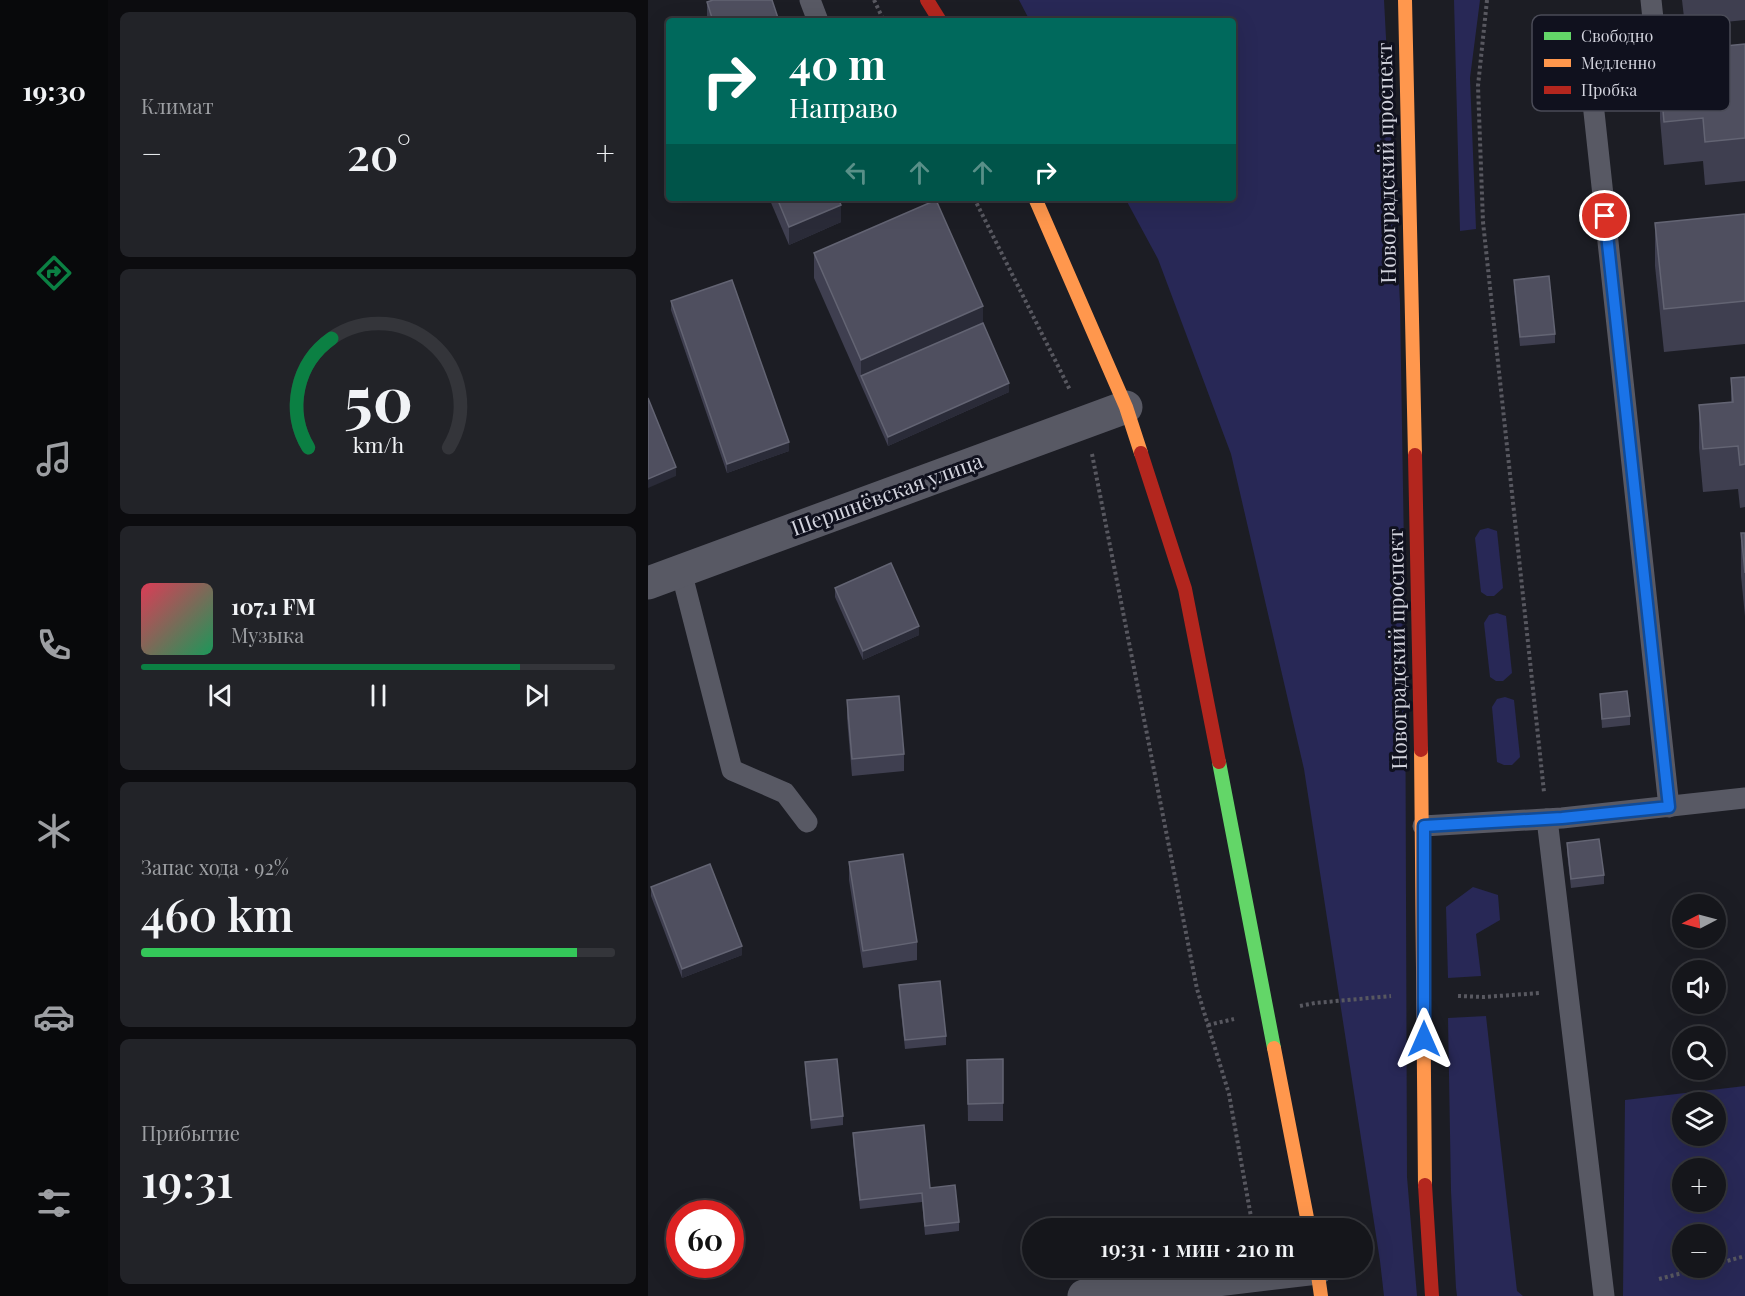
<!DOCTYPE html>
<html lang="ru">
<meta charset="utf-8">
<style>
body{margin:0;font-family:"Playfair Display",serif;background:#222328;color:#f1f3f6;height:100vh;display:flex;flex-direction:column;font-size:22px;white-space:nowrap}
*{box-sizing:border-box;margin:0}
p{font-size:20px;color:#9d9fa3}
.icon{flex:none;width:33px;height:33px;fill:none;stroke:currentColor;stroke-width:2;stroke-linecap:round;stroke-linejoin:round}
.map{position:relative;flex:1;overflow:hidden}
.drawer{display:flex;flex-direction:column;gap:12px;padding:12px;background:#0c0c0f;width:540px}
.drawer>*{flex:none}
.banner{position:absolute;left:18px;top:18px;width:570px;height:183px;border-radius:6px;box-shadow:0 6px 24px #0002,0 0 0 2px #34353a;background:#00695c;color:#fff;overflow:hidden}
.needle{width:39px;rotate:264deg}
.buttons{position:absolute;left:1024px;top:894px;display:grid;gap:12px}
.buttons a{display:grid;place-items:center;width:54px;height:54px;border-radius:50%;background:#15161b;box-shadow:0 6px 24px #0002,0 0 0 2px #34353a;font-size:30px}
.speed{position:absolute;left:18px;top:1200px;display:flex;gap:12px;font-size:30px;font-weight:700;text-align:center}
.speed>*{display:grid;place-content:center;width:78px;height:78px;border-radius:50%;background:#15161b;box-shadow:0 6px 24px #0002,0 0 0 2px #34353a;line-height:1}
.speed .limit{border:9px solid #d22;background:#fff;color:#111}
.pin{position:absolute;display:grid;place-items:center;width:51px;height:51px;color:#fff;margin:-26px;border:3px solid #fff;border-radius:50%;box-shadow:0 2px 6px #0007}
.me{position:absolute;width:66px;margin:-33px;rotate:0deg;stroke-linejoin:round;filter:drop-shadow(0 0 4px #0008)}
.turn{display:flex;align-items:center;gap:21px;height:126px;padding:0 24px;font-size:27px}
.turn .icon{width:78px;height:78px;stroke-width:2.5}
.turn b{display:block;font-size:42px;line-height:51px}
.lanes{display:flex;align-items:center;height:57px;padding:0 24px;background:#0003;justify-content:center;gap:30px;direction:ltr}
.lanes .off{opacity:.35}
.big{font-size:45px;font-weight:600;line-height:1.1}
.drawer .card{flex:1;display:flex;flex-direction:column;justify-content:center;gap:9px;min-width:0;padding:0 21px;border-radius:9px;background:#222328}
.drawer .dial{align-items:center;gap:0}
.dial svg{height:156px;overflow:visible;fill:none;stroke:#34353a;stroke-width:7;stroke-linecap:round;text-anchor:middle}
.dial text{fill:#f1f3f6;stroke:none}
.song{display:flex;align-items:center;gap:18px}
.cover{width:72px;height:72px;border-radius:9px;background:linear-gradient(135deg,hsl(350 70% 55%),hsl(150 70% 35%))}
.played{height:6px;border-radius:3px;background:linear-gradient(90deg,#0b8043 80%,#34353a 80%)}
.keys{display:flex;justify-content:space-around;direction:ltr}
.heat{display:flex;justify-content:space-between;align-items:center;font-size:33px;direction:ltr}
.charge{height:9px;border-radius:4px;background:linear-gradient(90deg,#34c759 92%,#34353a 0)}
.trip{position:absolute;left:374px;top:1218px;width:351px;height:60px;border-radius:30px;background:#15161b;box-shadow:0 6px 24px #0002,0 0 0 2px #34353a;font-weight:600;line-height:60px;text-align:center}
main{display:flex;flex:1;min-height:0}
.tab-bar{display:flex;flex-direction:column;width:108px;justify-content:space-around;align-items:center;background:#08090b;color:#9d9fa3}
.tab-bar .icon{width:42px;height:42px}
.tab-bar .active{color:#0b8043}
.tab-bar b{font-size:27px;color:#f1f3f6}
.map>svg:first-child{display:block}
</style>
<main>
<nav class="tab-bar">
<b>19:30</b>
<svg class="icon active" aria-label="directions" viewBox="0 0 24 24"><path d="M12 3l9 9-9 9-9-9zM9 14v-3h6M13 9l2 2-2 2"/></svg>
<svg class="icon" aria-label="music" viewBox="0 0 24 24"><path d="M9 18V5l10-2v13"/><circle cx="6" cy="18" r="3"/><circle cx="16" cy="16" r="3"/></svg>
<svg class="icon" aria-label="phone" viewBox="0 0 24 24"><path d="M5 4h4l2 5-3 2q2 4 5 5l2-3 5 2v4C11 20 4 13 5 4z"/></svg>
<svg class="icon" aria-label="climate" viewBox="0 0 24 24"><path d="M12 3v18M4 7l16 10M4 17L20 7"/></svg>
<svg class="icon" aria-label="car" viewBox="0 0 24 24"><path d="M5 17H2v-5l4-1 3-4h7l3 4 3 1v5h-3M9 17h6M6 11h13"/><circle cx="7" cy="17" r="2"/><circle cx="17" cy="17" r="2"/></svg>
<svg class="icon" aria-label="filters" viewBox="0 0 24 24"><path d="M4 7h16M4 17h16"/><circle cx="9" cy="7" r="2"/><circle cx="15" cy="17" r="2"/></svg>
</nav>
<section class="drawer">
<div class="card"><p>Климат</p>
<div class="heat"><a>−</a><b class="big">20°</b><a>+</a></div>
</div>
<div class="card dial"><svg viewBox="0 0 100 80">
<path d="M14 69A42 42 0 1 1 86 69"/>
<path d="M14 69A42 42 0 0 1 26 13" stroke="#0b8043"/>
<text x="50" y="56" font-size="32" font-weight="700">50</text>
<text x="50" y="72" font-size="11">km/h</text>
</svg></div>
<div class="card">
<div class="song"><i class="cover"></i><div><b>107.1 FM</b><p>Музыка</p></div></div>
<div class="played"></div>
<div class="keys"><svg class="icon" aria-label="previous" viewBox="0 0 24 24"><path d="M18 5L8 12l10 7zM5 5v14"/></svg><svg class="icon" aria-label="pause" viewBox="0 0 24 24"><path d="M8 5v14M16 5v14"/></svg><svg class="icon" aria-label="next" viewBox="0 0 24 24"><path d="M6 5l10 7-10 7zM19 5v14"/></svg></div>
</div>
<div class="card"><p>Запас хода · 92%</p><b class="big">460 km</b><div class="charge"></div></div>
<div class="card"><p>Прибытие</p><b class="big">19:31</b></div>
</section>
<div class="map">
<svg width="1097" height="1296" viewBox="0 0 1097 1296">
<rect width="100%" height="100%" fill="#1c1d24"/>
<!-- green -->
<g fill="#282856" fill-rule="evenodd">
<path d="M 371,0 L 736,0 L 752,303 L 757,612 L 759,1177 L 769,1296 L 736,1296 L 732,1261 L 656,769 L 583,454 L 510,259 L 477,198 L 585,198 L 585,21 L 382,21 Z"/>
<path d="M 806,0 L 832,0 L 822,78 L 828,229 L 812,231 Z"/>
<path d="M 840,528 L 849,531 L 855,588 L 846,596 L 839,596 L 833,592 L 827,538 L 832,530 Z"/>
<path d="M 849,613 L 858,616 L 864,673 L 855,681 L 848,681 L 842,677 L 836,623 L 841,615 Z"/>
<path d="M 857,697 L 866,700 L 872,757 L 864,765 L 856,765 L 849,762 L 844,707 L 849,699 Z"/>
<path d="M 825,887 L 850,895 L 852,920 L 828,934 L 833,976 L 800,978 L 798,907 Z"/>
<path d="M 838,1016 L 869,1291 L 875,1296 L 809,1296 L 808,1288 L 803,1191 L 800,1018 Z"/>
<path d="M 1097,1086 L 1097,1296 L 975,1296 L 977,1100 ZM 1068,1102 L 1068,1136 L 1035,1136 L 1035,1102 ZM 1068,1168 L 1068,1202 L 1035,1202 L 1035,1168 ZM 1035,1234 L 1068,1234 L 1068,1268 L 1035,1268 Z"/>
</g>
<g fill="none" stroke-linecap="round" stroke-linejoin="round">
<!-- path -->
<g stroke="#585860" stroke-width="4" stroke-dasharray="3 3" stroke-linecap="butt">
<path d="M 226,0 L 236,21"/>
<path d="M 839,0 L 830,86 L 835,222 L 896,792"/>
<path d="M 326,198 L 422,390"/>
<path d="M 444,454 L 549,989 L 581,1094 L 605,1228"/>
<path d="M 810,996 L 836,997 L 892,993"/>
<path d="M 652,1006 L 667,1003 L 743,996"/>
<path d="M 560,1025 L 586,1019"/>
<path d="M 1068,1264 L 1097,1256"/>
<path d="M 1011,1279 L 1054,1268"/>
</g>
<!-- lane -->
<g stroke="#585964" stroke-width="21">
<path d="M 162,0 L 170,21"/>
<path d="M 1003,0 L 1010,67 L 942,75 L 1021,807"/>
<path d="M 33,571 L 84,770 L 137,793 L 159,822"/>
<path d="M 899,819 L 956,1296"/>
<path d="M 775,826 L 914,818 L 1097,798"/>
</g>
<!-- street -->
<g stroke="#585964" stroke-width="33">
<path d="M 0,583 L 478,407"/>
<path d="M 436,1296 L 669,1268"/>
</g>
<!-- fast -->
<path stroke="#63d668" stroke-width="14" d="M 571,762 L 626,1048"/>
<!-- slow -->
<g stroke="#ff974d" stroke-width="14">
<path d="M 757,0 L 767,455"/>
<path d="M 387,198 L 478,407 L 493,453"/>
<path d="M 773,750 L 777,1185"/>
<path d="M 626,1048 L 661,1228"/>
<path d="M 669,1268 L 673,1296"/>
</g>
<!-- jam -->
<g stroke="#b3261e" stroke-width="14">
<path d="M 279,0 L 292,21"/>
<path d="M 493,453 L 537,589 L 571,762"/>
<path d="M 767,455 L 773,750"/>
<path d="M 777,1185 L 784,1296"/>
</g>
</g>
<!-- wall -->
<g fill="#3f3f50">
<path d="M 1034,0 L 1097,0 L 1097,20 L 1037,26 Z"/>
<path d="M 59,2 L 131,21 L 59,21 Z"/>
<path d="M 1097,44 L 1097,181 L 1057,185 L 1055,161 L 1016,165 L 1012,119 L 1012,76 L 1047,73 L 1047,49 Z"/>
<path d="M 121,198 L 190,198 L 193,222 L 141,245 Z"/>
<path d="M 1097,214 L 1097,344 L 1016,352 L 1007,266 L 1007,223 Z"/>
<path d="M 166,253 L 335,323 L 361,392 L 240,446 L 166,278 Z"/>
<path d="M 866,280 L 907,334 L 907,343 L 872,346 L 866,289 Z"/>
<path d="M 23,301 L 141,451 L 79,473 L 23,310 Z"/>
<path d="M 1097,377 L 1097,507 L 1092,508 L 1090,489 L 1055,492 L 1051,448 L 1051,405 L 1083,402 L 1083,378 Z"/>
<path d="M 1093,533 L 1097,533 L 1097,616 L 1093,576 Z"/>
<path d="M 187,588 L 271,635 L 215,660 L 187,597 Z"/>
<path d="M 952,694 L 982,716 L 982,725 L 954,728 Z"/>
<path d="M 199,700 L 256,754 L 256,771 L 204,776 L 199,718 Z"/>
<path d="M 919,843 L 956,875 L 956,884 L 923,888 L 919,852 Z"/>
<path d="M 201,862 L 269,942 L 269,960 L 215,968 L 201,880 Z"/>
<path d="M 3,887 L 94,955 L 34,978 L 3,896 Z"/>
<path d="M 251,985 L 298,1036 L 298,1045 L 257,1049 L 251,994 Z"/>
<path d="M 355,1059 L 355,1121 L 320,1121 L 319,1060 Z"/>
<path d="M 157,1062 L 195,1116 L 195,1125 L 163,1129 L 157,1071 Z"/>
<path d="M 205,1133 L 282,1188 L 311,1222 L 311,1231 L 277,1235 L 274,1202 L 212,1209 L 205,1142 Z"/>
</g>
<!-- shaded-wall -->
<g fill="#2a2b38">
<path d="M 193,205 L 193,222 L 141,245 L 141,227 Z"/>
<path d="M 335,306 L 335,332 L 213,376 L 213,385 L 213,360 Z"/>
<path d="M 361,383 L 361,392 L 240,446 L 240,437 Z"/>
<path d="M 141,442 L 141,451 L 79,473 L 79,464 Z"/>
<path d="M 28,467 L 28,476 L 0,488 L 0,479 Z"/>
<path d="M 271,626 L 271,635 L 215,660 L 215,651 Z"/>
<path d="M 94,946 L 94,955 L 34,978 L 34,969 Z"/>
</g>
<!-- building -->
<g fill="#4f4f5f" stroke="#636473" stroke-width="1.5">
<path d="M 65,0 L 124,0 L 131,21 L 65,21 L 59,2 Z"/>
<path d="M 1097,44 L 1097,138 L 1057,142 L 1055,118 L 1016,122 L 1012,76 L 1049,73 L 1047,49 Z"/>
<path d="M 129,198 L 190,198 L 193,205 L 141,227 Z"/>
<path d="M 288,200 L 335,306 L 213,360 L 166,253 Z"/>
<path d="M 1097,214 L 1097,301 L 1016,309 L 1007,223 Z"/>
<path d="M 901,276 L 907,334 L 872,337 L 866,280 Z"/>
<path d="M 84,280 L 141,442 L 79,464 L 23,301 Z"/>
<path d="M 335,323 L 361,383 L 240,437 L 213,376 Z"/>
<path d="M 1097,377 L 1097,464 L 1092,465 L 1090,446 L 1055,449 L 1051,405 L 1085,402 L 1083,378 Z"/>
<path d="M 0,398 L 28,467 L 0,479 Z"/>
<path d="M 1093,533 L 1097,533 L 1097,573 Z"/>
<path d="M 243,563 L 271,626 L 215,651 L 187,588 Z"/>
<path d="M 979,691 L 982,716 L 954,719 L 952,694 Z"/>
<path d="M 251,696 L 256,754 L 204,759 L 199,700 Z"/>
<path d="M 951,839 L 956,875 L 923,879 L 919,843 Z"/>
<path d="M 255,854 L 269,942 L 215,951 L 201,862 Z"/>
<path d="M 62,864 L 94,946 L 34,969 L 3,887 Z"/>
<path d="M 292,981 L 298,1036 L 257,1040 L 251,985 Z"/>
<path d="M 189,1059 L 195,1116 L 163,1120 L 157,1062 Z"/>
<path d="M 355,1059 L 355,1103 L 320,1104 L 319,1060 Z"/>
<path d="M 276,1125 L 282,1188 L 307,1185 L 311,1222 L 277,1226 L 274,1193 L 212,1200 L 205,1133 Z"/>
</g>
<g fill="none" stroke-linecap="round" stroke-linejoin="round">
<defs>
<path id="route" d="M 776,1039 L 776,826 L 914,818 L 1021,807 L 957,216"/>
</defs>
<!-- route casing -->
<use href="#route" stroke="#114b97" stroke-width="15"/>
<!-- route -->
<use href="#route" stroke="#1a73e8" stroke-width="10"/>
</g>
<g text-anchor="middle" stroke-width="6" stroke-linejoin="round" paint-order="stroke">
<!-- street labels -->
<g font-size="21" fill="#d2d3dd" stroke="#10111e">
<text transform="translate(739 163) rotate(-91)" y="7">Новоградский проспект</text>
<text transform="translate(239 495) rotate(-20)" y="7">Шершнёвская улица</text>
<text transform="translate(750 649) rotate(-91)" y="7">Новоградский проспект</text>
</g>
</g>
<!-- legend -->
<rect x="884" y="15" width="198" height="96" rx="9" fill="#10111e" stroke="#4a4b57" stroke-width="1.5"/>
<rect x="896" y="32" width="27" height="8" fill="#63d668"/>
<rect x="896" y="59" width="27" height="8" fill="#ff974d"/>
<rect x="896" y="86" width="27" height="8" fill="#b3261e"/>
<g font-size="16" fill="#d2d3dd">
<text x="933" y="42">Свободно</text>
<text x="933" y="69">Медленно</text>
<text x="933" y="96">Пробка</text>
</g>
</svg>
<div class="buttons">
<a><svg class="needle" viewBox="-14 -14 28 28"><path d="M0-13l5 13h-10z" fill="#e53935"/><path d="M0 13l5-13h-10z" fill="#9d9fa3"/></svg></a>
<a><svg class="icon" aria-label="sound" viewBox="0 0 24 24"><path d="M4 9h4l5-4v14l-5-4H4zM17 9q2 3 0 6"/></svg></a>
<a><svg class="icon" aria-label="search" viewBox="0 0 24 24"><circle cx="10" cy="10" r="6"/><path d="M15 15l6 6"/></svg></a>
<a><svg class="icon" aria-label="layers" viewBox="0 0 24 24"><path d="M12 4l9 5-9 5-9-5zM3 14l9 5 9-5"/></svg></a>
<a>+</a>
<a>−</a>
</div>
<div class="speed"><div class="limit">60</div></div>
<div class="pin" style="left:957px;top:216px;background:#d93025"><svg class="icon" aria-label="arrive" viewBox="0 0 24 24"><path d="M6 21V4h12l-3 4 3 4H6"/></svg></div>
<svg class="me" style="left:776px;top:1039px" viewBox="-20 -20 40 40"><path d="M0-17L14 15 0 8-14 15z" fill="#1a73e8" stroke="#fff" stroke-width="4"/></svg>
<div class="trip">19:31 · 1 мин · 210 m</div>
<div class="banner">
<div class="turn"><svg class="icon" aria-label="right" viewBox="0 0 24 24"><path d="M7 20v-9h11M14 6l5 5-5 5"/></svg><div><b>40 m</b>Направо</div></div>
<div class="lanes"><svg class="icon off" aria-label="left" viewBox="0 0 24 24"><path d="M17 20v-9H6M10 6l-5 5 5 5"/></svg><svg class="icon off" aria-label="ahead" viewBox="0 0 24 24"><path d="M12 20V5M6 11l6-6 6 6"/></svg><svg class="icon off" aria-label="ahead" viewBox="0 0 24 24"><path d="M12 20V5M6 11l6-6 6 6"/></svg><svg class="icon" aria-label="right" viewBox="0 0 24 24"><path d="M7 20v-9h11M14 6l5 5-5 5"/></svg></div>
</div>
</div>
</main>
